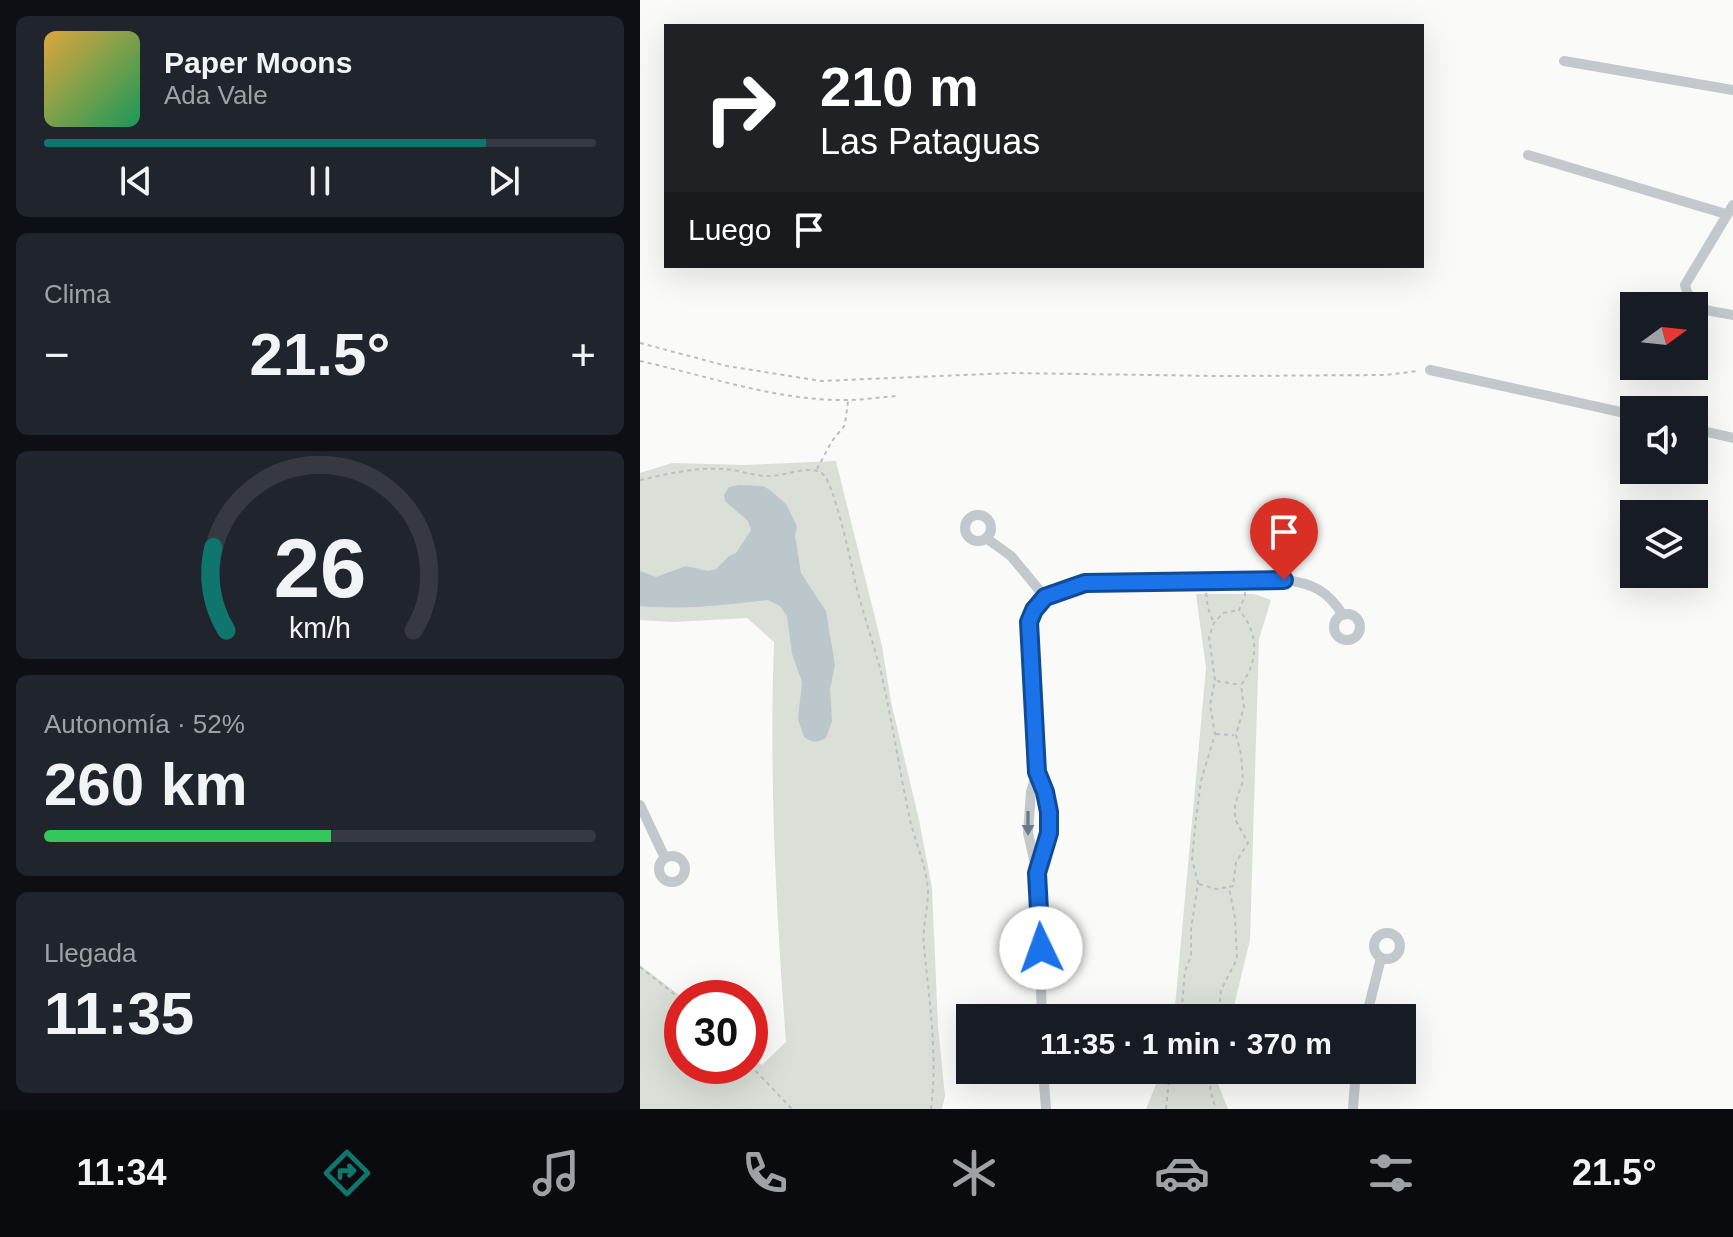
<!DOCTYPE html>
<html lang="es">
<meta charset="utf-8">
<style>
body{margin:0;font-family:Arial,sans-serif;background:#20242c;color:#f1f3f6;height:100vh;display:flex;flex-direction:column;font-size:30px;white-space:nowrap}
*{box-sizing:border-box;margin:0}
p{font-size:26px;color:#9ea1a6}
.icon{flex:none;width:44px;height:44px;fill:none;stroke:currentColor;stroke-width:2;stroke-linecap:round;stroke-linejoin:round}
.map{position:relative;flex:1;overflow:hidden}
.panel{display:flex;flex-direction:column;gap:16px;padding:16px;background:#0d0f14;width:640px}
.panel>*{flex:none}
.guide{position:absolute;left:24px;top:24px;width:760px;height:244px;border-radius:0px;box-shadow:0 8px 32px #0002;background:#202124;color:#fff;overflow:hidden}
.needle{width:52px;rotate:75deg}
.controls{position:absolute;left:980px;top:292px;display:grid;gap:16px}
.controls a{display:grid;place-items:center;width:88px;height:88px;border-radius:0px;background:#171b24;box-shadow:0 8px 32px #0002;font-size:40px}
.speed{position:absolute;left:24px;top:980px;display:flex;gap:16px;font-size:40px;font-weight:700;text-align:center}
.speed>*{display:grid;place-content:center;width:104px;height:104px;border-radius:50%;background:#171b24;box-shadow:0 8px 32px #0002;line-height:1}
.speed .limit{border:12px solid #d22;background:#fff;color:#111}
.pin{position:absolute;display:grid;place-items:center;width:68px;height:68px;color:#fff;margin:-82px -34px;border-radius:50% 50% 50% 0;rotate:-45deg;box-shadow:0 0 8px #0007}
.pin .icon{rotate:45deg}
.me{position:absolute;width:88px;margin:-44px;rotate:357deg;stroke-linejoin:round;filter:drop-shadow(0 0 6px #0008)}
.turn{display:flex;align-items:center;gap:28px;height:168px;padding:0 24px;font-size:36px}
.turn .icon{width:104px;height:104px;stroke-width:2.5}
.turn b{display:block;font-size:56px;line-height:68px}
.then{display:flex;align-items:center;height:76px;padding:0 24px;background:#0003;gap:16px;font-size:30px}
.big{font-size:60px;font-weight:600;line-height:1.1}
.panel .card{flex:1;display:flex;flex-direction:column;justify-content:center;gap:12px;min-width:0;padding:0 28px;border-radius:12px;background:#20242c}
.panel .dial{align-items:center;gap:0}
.dial svg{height:208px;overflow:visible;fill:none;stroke:#363941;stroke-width:7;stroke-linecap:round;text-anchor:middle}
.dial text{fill:#f1f3f6;stroke:none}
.song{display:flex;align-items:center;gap:24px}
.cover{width:96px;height:96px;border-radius:12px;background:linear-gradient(135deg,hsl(40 70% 55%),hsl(150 70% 35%))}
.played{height:8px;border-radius:4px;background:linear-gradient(90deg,#0f766e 80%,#363941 80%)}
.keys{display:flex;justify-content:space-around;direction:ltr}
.heat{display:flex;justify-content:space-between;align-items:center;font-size:44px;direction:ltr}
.charge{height:12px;border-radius:6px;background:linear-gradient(90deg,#34c759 52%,#363941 0)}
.trip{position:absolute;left:316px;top:1004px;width:460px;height:80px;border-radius:0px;background:#171b24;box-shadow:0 8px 32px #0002;font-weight:600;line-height:80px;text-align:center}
.menu{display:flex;height:128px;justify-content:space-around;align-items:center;background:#090b0e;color:#9ea1a6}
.menu .icon{width:56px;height:56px}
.menu .active{color:#0f766e}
.menu b{font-size:36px;color:#f1f3f6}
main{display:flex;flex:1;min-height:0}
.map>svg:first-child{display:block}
</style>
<main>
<section class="panel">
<div class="card">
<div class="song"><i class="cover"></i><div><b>Paper Moons</b><p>Ada Vale</p></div></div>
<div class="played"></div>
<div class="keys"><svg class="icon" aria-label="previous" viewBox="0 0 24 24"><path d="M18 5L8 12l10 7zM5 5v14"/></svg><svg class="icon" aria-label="pause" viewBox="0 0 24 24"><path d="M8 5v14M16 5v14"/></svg><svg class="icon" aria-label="next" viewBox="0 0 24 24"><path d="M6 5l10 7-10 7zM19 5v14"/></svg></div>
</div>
<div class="card"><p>Clima</p>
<div class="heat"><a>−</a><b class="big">21.5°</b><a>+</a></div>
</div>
<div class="card dial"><svg viewBox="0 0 100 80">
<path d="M14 69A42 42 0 1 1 86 69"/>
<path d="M14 69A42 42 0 0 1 9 37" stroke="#0f766e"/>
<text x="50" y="56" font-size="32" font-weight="700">26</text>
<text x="50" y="72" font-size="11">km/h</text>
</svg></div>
<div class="card"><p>Autonomía · 52%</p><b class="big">260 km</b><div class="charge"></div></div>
<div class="card"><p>Llegada</p><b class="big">11:35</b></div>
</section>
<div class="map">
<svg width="1093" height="1109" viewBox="0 0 1093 1109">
<rect width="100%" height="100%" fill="#fafaf8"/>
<!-- green -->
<g fill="#dadfd7">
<path d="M 196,461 L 242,646 L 251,702 L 279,820 L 292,888 L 298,1026 L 305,1096 L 302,1109 L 0,1109 L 0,965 L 43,998 L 42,1066 L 110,1066 L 110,1055 L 122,1065 L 146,1042 C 136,909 129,776 134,642 L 107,618 L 34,622 L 0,620 L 0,473 L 32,463 L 104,465 Z"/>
<path d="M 556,594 L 614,594 L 631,600 L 619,639 L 610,940 L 591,1018 L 534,1018 L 566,668 Z"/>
<path d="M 522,1070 L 578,1070 L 576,1079 L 588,1109 L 506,1109 Z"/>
</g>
<!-- water -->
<path fill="#bbc7cb" d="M 99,485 L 123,486 L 130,490 L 146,504 L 157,526 L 155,536 L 161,573 L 186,611 L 195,665 L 190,689 L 192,721 L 186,738 C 176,743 173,743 164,737 L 158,719 L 162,682 L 152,654 L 147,616 L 140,606 L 128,600 C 84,605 44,610 0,606 L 0,571 L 16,577 L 46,566 L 68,571 L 76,569 L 89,556 L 96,553 L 111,530 L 108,521 L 85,501 L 84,495 L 89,487 Z"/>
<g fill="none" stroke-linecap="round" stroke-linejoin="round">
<!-- path -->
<g stroke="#bbbfc2" stroke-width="2" stroke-dasharray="4 4" stroke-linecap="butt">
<path d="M 0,343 L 87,366 L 181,381 L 371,373 L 579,376 L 745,375 L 778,371"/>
<path d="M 0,361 C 68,376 137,401 207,400 C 224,400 240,397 257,396"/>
<path d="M 177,469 L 192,441 L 205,425 L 208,401"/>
<path d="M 0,480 C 28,474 55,467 84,469 C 99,470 117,477 131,476 C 146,476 172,463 184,475 C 193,484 209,552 212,567 C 219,603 232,637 241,672 C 252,720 259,768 269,815 C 274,840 287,866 288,892 C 288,910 282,928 284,946 C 289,1000 298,1055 291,1109"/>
<path d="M 566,593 L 568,608 L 573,621"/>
<path d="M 577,681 L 601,685"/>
<path d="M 576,734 L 594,735"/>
<path d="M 559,884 L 576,889 L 588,887"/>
<path d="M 0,967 L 42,1000"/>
<path d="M 541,1018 L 545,971 L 551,956 L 551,929 L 558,883 L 552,859 L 556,818 L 561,781 L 575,734 L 570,705 L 575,680 L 569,637 L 574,623 L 583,613 L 599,610"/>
<path d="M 578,1018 L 581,990 L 597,959 L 595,918 L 589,887 L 593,886 L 596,862 L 608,843 L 595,819 L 595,804 L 603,781 L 601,754 L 596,735 L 604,707 L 601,685 C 619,661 619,633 599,610 L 605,596 L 605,590"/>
<path d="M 110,1065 L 152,1109"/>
<path d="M 572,1070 L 570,1090 L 576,1109"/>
<path d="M 526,1109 L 530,1070"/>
</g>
<!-- street -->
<g stroke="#c3c8cc" stroke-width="10">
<path d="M 924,61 L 1093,90"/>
<path d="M 888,155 L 1086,214"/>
<path d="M 1093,205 L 1045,285 C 1051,313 1069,310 1093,315"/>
<path d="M 790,370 L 994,415"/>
<path d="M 1054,429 L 1093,438"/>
<circle cx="338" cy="528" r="13"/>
<path d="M 346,538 L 371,556 L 405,597"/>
<circle cx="707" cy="627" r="13"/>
<path d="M 397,772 L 391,792 L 388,833 L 397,873 L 402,1018"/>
<path d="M 0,805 L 25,858"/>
<circle cx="32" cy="869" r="13"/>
<path d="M 397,873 C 412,838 412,808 397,772 L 389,622 C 397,593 429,585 457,582 L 644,580 C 672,583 687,590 703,615"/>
<circle cx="747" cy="946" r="13"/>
<path d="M 726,1018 L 741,958"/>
<path d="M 403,1070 L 406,1109"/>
<path d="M 713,1109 L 716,1070"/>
</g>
</g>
<!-- one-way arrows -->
<defs><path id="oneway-solid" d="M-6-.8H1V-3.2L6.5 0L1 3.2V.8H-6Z" transform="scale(2)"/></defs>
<use fill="#6a7a87" href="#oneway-solid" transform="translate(388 823) rotate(90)"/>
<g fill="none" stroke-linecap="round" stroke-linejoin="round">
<defs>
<path id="route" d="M 401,948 L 397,873 L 409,833 L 409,812 L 405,792 L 397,772 L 389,622 L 394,610 L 405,597 L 445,583 L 644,580"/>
</defs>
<!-- route casing -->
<use href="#route" stroke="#114b97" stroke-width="20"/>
<!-- route -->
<use href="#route" stroke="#1a73e8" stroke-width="14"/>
</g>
</svg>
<div class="controls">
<a><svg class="needle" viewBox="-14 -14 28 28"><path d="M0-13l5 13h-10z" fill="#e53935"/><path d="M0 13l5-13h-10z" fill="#9ea1a6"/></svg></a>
<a><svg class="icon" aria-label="sound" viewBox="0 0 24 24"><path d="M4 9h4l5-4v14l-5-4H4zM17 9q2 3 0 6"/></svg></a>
<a><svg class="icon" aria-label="layers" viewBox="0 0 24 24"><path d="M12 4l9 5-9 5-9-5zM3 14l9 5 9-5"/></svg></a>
</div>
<div class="speed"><div class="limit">30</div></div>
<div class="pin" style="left:644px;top:580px;background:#d93025"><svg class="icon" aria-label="arrive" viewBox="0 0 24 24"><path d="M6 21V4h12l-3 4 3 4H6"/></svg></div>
<svg class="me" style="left:401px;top:948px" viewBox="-20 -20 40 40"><circle r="19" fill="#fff"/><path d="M0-13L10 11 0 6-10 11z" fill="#1a73e8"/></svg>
<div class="trip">11:35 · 1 min · 370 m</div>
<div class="guide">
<div class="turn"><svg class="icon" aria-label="right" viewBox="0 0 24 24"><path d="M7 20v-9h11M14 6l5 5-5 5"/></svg><div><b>210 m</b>Las Pataguas</div></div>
<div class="then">Luego<svg class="icon" aria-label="arrive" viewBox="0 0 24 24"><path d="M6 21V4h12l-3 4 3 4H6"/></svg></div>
</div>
</div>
</main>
<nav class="menu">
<b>11:34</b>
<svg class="icon active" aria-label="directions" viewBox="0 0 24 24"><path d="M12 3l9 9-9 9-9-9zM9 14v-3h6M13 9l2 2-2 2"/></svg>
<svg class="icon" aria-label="music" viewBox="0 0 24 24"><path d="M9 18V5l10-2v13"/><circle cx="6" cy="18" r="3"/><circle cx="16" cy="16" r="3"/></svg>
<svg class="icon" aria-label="phone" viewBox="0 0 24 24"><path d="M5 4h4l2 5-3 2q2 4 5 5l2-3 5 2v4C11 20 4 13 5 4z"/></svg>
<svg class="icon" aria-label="climate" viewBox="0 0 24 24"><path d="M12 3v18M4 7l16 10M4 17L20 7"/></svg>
<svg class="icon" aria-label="car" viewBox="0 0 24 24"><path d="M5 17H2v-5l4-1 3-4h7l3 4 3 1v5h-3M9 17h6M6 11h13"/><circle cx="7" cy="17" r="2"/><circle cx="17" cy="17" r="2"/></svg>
<svg class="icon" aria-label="filters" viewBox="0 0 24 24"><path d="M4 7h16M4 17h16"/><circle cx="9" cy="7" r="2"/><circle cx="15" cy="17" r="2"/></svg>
<b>21.5°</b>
</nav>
